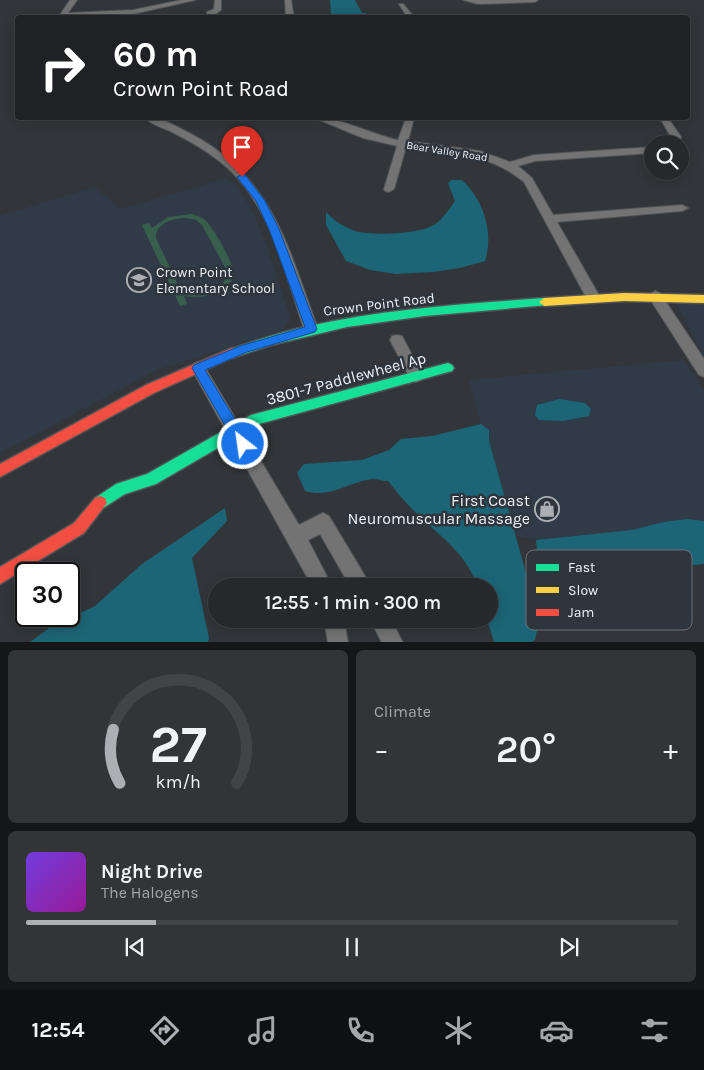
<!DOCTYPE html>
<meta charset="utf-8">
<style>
body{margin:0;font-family:Karla,sans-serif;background:#323438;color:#f1f3f6;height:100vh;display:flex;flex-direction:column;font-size:19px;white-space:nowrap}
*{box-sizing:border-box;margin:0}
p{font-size:16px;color:#a4a6a9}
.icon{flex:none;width:28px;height:28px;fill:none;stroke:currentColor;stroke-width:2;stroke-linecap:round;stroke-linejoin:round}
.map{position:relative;height:642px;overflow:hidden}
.panel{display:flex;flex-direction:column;gap:8px;padding:8px;background:#151618;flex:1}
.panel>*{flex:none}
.hud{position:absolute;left:15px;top:15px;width:675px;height:105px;border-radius:5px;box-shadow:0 2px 12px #0003,0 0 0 1px #424448;background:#202124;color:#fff;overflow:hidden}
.tools{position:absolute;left:644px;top:135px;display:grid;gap:10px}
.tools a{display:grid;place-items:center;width:45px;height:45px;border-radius:50%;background:#26282c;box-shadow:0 2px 12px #0003,0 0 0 1px #424448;font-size:25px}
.speed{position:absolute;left:15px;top:562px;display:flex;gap:10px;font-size:25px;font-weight:700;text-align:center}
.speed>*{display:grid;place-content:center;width:65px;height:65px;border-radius:50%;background:#26282c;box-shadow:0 2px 12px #0003,0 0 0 1px #424448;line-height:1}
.speed .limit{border:2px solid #111;border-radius:8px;background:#fff;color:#111}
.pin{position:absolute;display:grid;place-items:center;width:42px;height:42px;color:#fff;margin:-51px -21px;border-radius:50% 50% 50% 0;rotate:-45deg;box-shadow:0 0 5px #0007}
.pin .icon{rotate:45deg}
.me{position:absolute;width:55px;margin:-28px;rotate:330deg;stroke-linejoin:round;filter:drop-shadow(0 0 4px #0008)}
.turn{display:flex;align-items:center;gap:18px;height:105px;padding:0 15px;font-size:22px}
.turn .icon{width:65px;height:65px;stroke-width:2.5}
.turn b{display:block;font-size:35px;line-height:42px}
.big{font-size:38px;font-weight:600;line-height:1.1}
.panel .card{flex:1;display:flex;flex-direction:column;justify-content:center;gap:8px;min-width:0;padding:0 18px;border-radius:8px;background:#323438}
.panel .dial{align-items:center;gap:0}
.dial svg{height:130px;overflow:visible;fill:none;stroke:#424448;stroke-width:7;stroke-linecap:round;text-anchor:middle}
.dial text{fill:#f1f3f6;stroke:none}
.song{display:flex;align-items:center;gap:15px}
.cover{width:60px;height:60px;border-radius:8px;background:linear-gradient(135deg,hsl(260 70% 55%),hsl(300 70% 35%))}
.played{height:5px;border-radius:2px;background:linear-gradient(90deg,#acb0b5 20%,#424448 20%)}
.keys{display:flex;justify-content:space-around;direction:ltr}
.heat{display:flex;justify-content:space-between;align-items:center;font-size:28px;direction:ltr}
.panel .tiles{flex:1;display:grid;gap:8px;grid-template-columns:1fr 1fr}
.card:last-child{grid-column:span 2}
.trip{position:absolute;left:208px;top:578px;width:290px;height:50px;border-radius:25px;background:#26282c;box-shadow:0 2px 12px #0003,0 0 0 1px #424448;font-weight:600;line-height:50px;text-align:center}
.tabs{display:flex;height:80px;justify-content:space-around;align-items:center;background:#0f1012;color:#a4a6a9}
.tabs .icon{width:35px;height:35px}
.tabs .active{color:#acb0b5}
.tabs b{font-size:22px;color:#f1f3f6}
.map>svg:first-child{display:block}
</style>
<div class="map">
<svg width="704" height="643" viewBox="0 0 704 643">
<rect width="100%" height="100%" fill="#32363a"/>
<!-- built -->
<g fill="#313b47">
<path d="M 227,178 L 238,187 L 254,214 L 266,244 L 290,317 L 283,330 L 159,369 L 0,453 L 0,216 L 94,187 L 121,209 Z"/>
<path d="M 676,302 L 704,305 L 704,356 Z"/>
<path d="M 684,360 L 704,390 L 704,521 L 687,519 L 663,522 L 632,530 L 536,540 L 514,535 L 489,441 L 489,430 L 481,424 L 469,380 Z"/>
</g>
<!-- green -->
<path fill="#385f4e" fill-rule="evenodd" d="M 192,214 C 197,216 202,217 206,221 C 215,230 235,265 234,277 C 223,295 203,299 184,296 L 187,304 L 180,306 L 142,225 L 149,223 L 152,228 L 168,217 ZM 186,218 L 196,220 L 202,225 L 226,269 C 230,293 195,296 179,287 L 156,238 C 155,223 174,218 186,218 Z"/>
<!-- water -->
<g fill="#1c6576">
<path d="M 330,0 L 355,0 L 362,13 L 367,13 L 362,17 L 334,16 L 331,14 Z"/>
<path d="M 452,180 L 462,180 C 484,201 494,232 485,261 L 460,268 L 433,272 L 396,274 L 370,270 L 346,261 L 326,225 L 326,212 C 334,221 344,227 355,231 C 372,236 424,235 438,222 C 444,217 450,208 455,201 L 448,183 Z"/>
<path d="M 559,399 L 585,403 L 591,409 L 589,416 L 563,421 L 539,420 L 535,415 L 537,405 Z"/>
<path d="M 481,424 L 489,430 L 489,441 L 531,591 L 537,630 L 535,640 L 531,642 L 494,642 L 487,619 L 489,619 L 489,586 L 477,586 C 467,553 437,534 413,510 C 404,501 396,491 388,481 C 383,481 377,479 372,479 C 348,482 330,499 305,491 L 297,473 L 304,464 L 362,460 L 389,450 L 401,439 L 432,436 Z"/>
<path d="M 225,508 L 227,521 L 192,558 L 209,638 L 208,642 L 30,642 L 52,626 L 95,606 L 142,564 Z"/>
<path d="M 687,519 L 704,521 L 704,564 L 693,565 L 688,561 L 668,562 L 658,567 L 587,577 L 552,579 L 537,552 L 536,540 L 632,530 L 663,522 Z"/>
</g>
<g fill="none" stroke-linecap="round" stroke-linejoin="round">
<defs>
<g id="street">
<path d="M 70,0 L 77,0 L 68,13 L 133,10 L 182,0 L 195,0 L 133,14 L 58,18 Z"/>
<path d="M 215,0 L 221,0 L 221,10 L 213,16 L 207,16 L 207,12 L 214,9 Z"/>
<path d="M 285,0 L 291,0 L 294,18 L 286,18 Z"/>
<path d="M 463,0 L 538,0 L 535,2 L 478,4 Z"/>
<path d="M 399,4 L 403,4 L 415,18 L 408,18 Z"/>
<path d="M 145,118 C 161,116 177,127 191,134 C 274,178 288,248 318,329 L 316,333 L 306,333 L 304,329 C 284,271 270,199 218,160 C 204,149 188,140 172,132 C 164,128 152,125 145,118 Z"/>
<path d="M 315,118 C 334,115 376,136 398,140 L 406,118 L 414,118 L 408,141 L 480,151 L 510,162 L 534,155 L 652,147 L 652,153 L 535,161 L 518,166 L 532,178 L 553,215 L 682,205 L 688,208 L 682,211 L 557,222 L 600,297 L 593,302 L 586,297 L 524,182 C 490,153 448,153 406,147 L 394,189 L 389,192 L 385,191 L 384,189 L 397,146 L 363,138 Z"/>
<path d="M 660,118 L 668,118 L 681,137 L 679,144 L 669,144 L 671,137 Z"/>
<path d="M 655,291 L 660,293 L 704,359 L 704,377 L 699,375 L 648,296 Z"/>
<path d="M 397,335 L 402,336 L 421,372 L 423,376 L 421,380 L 416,382 L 411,380 L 390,340 L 392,336 Z"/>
<path d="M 198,362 L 203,364 L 299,525 L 323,513 L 329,516 L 371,586 L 350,586 L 320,534 L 308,540 L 332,586 L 312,586 L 191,368 L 193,364 Z"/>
<path d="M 324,619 L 344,619 L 348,643 L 328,643 Z"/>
<path d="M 370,619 L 391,619 L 403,643 L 382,643 Z"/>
</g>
<g id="fast">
<path d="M 544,298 L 548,299 L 549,302 L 548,305 L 425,316 L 347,327 L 271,345 L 232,358 L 228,356 L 226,353 L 228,350 C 255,341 281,332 309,326 C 386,309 465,304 544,298 Z"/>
<path d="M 448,363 L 452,365 L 454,368 L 452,371 L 259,424 L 156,484 L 125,494 L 100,510 L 95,508 L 93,503 L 95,498 L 116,484 L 147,474 L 251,415 Z"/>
</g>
<path id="slow" d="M 624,293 L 704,295 L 704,303 L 624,301 L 544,306 L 539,302 L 544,298 Z"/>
<g id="jam">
<path d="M 232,348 L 236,350 L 238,353 L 236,356 L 154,393 L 0,477 L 0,464 L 146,385 Z"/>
<path d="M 100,496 L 105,498 L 107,503 L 84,533 L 0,584 L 0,567 L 74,523 L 95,498 Z"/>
</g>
</defs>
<!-- street casing -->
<use href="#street" stroke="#515457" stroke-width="2"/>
<!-- fast casing -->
<use href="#fast" stroke="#515457" stroke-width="3"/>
<!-- slow casing -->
<use href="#slow" stroke="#515457" stroke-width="3"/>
<!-- jam casing -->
<use href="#jam" stroke="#515457" stroke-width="3"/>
<!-- street -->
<use href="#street" fill="#747373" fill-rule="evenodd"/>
<!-- fast -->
<use href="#fast" fill="#16e098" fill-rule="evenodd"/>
<!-- slow -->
<use href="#slow" fill="#ffcf43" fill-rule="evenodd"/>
<!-- jam -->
<use href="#jam" fill="#f24e42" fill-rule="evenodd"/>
</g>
<!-- route -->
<path fill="#1a73e8" stroke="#114b97" d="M 242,174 L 245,175 L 265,201 L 279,229 L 317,329 L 315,332 L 247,352 L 205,370 L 250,444 L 248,448 L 238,448 L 192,368 L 194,365 L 240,346 L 305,327 L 269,229 L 256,201 L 237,177 Z"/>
<!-- icons -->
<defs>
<symbol id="school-ring" viewBox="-11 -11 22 22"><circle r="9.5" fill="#2f353d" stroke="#acb0b5" stroke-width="1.5"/><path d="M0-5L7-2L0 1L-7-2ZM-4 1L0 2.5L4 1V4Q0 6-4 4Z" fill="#acb0b5"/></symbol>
<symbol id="shop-ring" viewBox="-11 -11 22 22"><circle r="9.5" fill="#2f353d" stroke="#acb0b5" stroke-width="1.5"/><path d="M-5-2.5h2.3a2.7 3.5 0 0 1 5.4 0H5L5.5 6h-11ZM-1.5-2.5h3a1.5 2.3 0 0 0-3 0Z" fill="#acb0b5"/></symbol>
</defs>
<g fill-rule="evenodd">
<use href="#school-ring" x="125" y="266" width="28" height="28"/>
<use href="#shop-ring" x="533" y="495" width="28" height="28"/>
</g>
<g text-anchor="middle" stroke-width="5" stroke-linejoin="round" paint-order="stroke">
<!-- far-street labels -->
<g font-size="11" fill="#edf2f7" stroke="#2f353d">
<text transform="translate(447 151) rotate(9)" y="4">Bear Valley Road</text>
</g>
<!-- poi labels -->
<g font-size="14" fill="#edf2f7" stroke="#2f353d" text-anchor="start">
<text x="156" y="277">Crown Point<tspan x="156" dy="16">Elementary School</tspan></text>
</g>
<!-- street labels -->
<g font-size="14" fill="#edf2f7" stroke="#2f353d">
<text transform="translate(379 304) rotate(-7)" y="5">Crown Point Road</text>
</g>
<!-- near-street labels -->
<g font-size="16" fill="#edf2f7" stroke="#2f353d">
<text transform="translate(346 378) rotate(-15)" y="6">3801-7 Paddlewheel Ap</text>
</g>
<!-- near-poi labels -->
<g font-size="16" fill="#edf2f7" stroke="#2f353d" text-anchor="end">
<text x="530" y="506">First Coast<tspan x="530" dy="18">Neuromuscular Massage</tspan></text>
</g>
</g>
<!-- legend -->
<rect x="526" y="550" width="166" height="80" rx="8" fill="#2f353d" stroke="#686e75" stroke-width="1"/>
<rect x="536" y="564" width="23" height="7" fill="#16e098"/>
<rect x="536" y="587" width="23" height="6" fill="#ffcf43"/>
<rect x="536" y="609" width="23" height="7" fill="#f24e42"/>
<g font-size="14" fill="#edf2f7">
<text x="568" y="572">Fast</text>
<text x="568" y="595">Slow</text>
<text x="568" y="617">Jam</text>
</g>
</svg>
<div class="tools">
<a><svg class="icon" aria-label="search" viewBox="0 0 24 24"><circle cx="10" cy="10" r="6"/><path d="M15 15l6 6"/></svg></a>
</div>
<div class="speed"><div class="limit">30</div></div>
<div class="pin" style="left:242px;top:177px;background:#d93025"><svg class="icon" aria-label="arrive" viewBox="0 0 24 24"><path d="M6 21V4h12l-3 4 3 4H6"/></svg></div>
<svg class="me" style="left:243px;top:444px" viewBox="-20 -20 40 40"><circle r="17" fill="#1a73e8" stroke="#fff" stroke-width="3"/><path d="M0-11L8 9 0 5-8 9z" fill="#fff"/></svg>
<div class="trip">12:55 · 1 min · 300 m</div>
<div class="hud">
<div class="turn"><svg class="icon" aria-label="right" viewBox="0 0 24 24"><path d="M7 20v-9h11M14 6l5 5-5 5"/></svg><div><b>60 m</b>Crown Point Road</div></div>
</div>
</div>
<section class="panel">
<div class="tiles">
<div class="card dial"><svg viewBox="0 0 100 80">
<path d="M14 69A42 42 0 1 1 86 69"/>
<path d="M14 69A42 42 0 0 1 10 36" stroke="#acb0b5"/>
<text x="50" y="56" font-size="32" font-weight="700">27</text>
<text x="50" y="72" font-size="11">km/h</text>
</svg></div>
<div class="card"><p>Climate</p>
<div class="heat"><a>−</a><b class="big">20°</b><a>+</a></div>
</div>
<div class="card">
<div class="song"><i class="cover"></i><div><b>Night Drive</b><p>The Halogens</p></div></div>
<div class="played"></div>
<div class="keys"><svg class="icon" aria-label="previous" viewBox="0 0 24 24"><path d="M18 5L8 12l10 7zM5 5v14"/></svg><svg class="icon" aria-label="pause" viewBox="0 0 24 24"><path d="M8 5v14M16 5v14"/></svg><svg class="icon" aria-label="next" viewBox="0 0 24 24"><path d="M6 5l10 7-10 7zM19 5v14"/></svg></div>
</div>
</div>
</section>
<nav class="tabs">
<b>12:54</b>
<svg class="icon active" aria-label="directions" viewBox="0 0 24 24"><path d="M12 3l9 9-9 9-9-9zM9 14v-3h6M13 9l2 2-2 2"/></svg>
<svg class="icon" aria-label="music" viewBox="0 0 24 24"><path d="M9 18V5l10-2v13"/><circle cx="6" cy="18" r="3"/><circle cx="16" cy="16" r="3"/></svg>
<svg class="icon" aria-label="phone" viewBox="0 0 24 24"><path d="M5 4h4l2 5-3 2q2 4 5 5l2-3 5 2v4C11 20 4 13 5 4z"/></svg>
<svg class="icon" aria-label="climate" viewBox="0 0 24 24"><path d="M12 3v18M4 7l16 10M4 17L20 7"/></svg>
<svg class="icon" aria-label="car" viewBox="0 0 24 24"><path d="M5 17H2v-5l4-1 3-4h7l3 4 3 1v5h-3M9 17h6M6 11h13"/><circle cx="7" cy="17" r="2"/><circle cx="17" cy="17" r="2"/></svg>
<svg class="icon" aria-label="filters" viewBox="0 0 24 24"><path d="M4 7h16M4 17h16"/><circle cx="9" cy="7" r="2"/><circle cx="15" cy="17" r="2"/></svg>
</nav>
